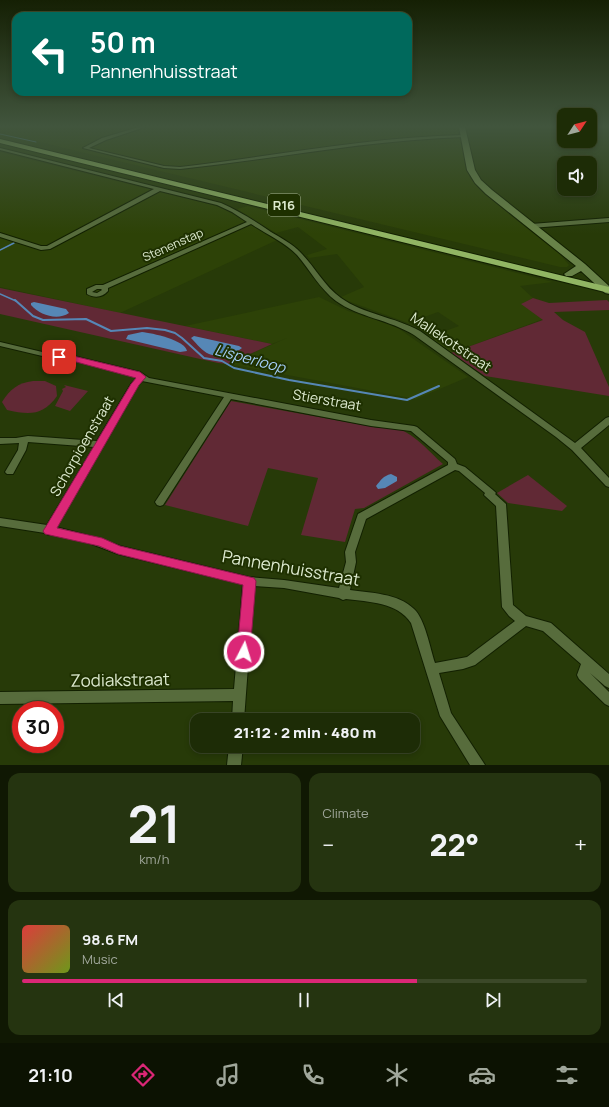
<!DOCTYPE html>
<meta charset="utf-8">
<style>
body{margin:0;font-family:Manrope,sans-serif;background:#253410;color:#f1f3f6;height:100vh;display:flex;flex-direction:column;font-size:15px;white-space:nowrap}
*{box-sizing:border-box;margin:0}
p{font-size:13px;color:#a0a79b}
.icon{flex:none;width:22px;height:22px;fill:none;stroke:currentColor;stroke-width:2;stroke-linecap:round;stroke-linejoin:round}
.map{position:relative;height:765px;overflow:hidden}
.panel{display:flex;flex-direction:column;gap:8px;padding:8px;background:#101803;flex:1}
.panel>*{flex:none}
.banner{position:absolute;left:12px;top:12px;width:400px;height:84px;border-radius:12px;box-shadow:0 2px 6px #0003,0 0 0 1px #3b4828;background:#00695c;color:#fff;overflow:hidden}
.needle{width:26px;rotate:54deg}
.tools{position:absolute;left:557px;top:108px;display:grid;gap:8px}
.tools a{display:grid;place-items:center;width:40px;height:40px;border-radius:8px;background:#1d2c06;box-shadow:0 2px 6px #0003,0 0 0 1px #3b4828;font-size:20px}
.speed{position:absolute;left:12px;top:701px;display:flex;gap:8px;font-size:20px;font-weight:700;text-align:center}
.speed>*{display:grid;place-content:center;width:52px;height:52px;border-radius:50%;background:#1d2c06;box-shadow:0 2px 6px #0003,0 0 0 1px #3b4828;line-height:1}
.speed .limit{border:6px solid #d22;background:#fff;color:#111}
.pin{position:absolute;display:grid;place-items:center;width:34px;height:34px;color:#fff;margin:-17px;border-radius:8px;box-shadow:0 2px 6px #0006}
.me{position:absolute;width:44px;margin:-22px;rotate:5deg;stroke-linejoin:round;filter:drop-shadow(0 0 3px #0008)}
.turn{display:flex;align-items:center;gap:14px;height:84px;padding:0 12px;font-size:18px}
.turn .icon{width:52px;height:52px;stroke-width:2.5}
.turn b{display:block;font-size:28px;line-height:34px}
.big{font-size:30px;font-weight:800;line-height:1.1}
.panel .tile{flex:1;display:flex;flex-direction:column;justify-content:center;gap:6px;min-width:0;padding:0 14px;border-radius:12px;background:#253410}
.panel .dial{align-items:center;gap:0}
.dial b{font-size:52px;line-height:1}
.song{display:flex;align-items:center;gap:12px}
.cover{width:48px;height:48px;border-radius:6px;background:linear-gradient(135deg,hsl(0 70% 55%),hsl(80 70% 35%))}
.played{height:4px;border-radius:2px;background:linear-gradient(90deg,#db2777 70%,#3b4828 70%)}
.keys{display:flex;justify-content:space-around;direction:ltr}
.heat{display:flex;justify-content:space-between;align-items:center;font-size:22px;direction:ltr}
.panel .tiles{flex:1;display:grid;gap:8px;grid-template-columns:1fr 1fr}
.tile:last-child{grid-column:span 2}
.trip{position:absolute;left:190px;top:713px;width:230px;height:40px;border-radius:12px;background:#1d2c06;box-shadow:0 2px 6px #0003,0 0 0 1px #3b4828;font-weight:800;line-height:40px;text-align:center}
.tab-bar{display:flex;height:64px;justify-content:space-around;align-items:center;background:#0c1202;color:#a0a79b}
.tab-bar .icon{width:28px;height:28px}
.tab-bar .current{color:#db2777}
.tab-bar b{font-size:18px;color:#f1f3f6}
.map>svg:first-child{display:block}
</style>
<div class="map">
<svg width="609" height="765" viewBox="0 0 609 765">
<rect width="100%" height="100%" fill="#273a08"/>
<!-- built -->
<g fill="#2d4207">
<path d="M 0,127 L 452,127 L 457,129 L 470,178 L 481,191 L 558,252 L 569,265 L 567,267 L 560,267 L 72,150 L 0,132 Z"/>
<path d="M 0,152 L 221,207 L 277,240 L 120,313 L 0,287 Z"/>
<path d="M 248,206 L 553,282 L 520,286 L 533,298 L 522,304 L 543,319 L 451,353 L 429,337 L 459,326 L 438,312 L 408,323 L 348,301 L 341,297 L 364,287 L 337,254 L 309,258 L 307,255 L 327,249 L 298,227 L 276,233 L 237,209 Z"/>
<path d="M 319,297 L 348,311 L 395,326 L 468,377 L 416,399 L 228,364 L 287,338 L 272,344 L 185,326 Z"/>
</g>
<!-- green -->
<g fill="#612935">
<path d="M 0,288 L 272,344 L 228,364 L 218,363 L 0,314 Z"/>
<path d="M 533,298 L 549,303 L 607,300 L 609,302 L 609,310 L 554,312 L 563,320 L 585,332 L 609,387 L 609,396 L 485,376 L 451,353 L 543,320 L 521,304 Z"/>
<path d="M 33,381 L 45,381 L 56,386 L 57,396 C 43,416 29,415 7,410 L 2,402 C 10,389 18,383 33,381 Z"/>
<path d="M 64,385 L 88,391 L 70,411 L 55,406 L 63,391 L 62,389 L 66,387 Z"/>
<path d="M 231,401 L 379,428 C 404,420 427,450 443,464 L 364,508 L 355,509 L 345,542 L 301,535 L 318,478 L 268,468 L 248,526 L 165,505 Z"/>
<path d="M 528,475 L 567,506 L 562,511 L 508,503 L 497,493 Z"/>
</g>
<!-- water -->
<g fill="#5687b6">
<path d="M 34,302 L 66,309 L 69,313 C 57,321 40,315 31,305 L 31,303 Z"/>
<path d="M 142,332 C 152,333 185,340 187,351 L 180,352 L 126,339 L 128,335 Z"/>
<path d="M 194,336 L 239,346 L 242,348 C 233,355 219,358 209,354 C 202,351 197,344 192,339 L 191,338 Z"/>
<path d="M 391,474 L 397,477 L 397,481 L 385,488 L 378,489 L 376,486 C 381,480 383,476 391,474 Z"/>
</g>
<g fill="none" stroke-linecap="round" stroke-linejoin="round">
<!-- stream-far2 -->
<path stroke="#5687b6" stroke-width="1" d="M 0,134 L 36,142"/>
<!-- stream-far1 -->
<g stroke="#5687b6" stroke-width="1.5">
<path d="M 0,250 L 14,243"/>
<path d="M 0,294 L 16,301"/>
</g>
<!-- stream -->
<path stroke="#5687b6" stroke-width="2" d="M 15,300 L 33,316 L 43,320 L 86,319 L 111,331 L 147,328 L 165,330 L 175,333 L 182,338 L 204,358 L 222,361 L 234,368 L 289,380 L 407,400 L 439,386"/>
<defs>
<g id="street">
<path d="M 139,127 L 145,127 L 106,140 L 89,148 L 164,166 L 180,167 C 275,156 368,137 464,135 L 466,136 L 464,137 C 368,140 275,159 180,169 L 164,168 L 83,148 L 102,138 Z"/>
<path d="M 0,148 L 221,203 C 239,211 255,221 271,232 C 281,238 293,244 301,253 C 315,267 324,286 341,298 C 363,314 395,317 420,331 L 575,443 L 606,418 L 609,417 L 609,425 L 581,448 L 609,478 L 609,487 L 606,486 L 572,450 L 556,437 L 414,335 C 390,320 358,317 336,301 C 320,289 310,270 297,255 C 285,242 266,234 251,224 L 108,288 L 108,291 C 102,298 94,298 87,294 L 87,289 L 96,285 L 103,285 L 247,222 L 232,212 L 217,205 L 160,191 L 50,249 L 41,250 L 0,237 L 0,233 L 41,246 L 47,246 L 154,189 L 0,150 ZM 97,289 L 101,289 L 102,290 L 97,293 L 92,292 Z"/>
<path d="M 609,218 L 609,222 L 531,228 L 528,226 L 531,224 Z"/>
<path d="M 0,342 L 55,355 L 65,354 L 140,372 L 149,378 L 371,420 L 414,426 L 417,427 L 455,459 L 457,464 L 465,467 L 494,491 L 496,493 L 495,494 L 506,504 L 513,605 L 526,616 L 551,623 L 609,674 L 609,688 L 605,686 L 590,673 L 609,692 L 609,706 L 605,704 L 579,679 L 577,675 L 581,664 L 543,631 L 526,626 L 475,665 L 463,669 L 439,673 L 451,713 L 485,765 L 470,765 L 440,716 L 411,623 C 397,602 369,602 346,599 L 343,600 L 339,598 L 284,588 L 254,586 L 244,720 L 232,720 L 233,701 L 0,704 L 0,692 L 234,689 L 243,584 L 118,554 L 89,543 L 52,534 L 49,535 L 45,533 L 0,526 L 0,518 L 47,525 L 94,447 L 28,442 L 26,450 L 13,474 L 7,474 L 5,472 L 18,450 L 19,443 L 0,444 L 0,438 L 16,438 L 28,436 L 97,441 L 131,384 L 137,378 L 134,376 L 65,358 L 55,359 L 0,346 ZM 142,381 L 224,397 L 157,499 L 155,502 L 157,505 L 160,506 L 163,505 L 231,399 L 371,426 L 411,431 L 448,462 L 448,465 L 358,514 L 345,552 L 346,562 L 339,588 L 284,580 L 249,577 L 120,546 L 90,536 L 56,527 L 138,385 ZM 455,470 L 459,471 L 485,493 L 484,495 L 496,506 L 502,607 L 509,616 L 515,621 L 467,657 L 435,663 C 430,648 425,619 414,609 C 398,593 370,593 350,590 L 356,562 L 355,552 L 366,519 Z"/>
<path d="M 229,746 L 243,746 L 241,765 L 227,765 Z"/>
</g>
<path id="secondary" d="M 459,127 L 465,127 L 475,170 L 481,180 L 492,190 L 585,264 L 609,286 L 609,294 L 605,293 L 581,271 L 572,276 L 566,276 L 564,274 L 576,266 L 486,194 L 475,183 L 467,170 Z"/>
<path id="highway" d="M 0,139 L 609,287 L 609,293 L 0,143 Z"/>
</defs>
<!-- street casing -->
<use href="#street" stroke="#122000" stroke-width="2"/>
<!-- secondary casing -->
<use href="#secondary" stroke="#122000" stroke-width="2"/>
<!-- highway casing -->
<use href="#highway" stroke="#122000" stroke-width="2"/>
<!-- street -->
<use href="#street" fill="#576c3c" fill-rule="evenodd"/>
<!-- secondary -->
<use href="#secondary" fill="#688248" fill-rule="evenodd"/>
<!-- highway -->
<use href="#highway" fill="#91b563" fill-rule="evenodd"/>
</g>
<!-- sky -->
<linearGradient id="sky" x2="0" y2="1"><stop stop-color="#152004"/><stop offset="0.54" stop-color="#41553d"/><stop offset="1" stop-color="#41553d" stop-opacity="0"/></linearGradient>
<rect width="609" height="234" fill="url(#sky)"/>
<!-- route -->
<path fill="#db2777" stroke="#8e194d" d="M 65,354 L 140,372 L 146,377 L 139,385 L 57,528 L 102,538 L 120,546 L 254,578 L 256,581 L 250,652 L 248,656 L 244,658 L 239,656 L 237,652 L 243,585 L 118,554 L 99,546 L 45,534 L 43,531 L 45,528 L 131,384 L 136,378 L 65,359 L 56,359 L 55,357 L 56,355 Z"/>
<g text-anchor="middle" stroke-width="4" stroke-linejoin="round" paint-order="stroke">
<!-- far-street labels -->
<g font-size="12" fill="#ddeacf" stroke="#1e3000">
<text transform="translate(173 245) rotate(-24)" y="4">Stenenstap</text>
</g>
<!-- shield labels -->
<rect fill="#1e3000" stroke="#a4b291" stroke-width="1" x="268" y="194" width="32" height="22" rx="3"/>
<g font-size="13" font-weight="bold" fill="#ddeacf">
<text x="284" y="210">R16</text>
</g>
<!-- street labels -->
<g font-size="14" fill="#ddeacf" stroke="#1e3000">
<text transform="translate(451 342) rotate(34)" y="5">Mallekotstraat</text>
<text transform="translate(327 400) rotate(10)" y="5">Stierstraat</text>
<text transform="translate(82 446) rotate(-60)" y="5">Schorpioenstraat</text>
</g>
<!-- water labels -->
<g font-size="15" font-style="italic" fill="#a3ccf4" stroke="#1e3000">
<text transform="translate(250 359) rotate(15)" y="5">Lisperloop</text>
</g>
<!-- near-street labels -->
<g font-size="17" fill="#ddeacf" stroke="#1e3000">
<text transform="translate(291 568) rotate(10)" y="6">Pannenhuisstraat</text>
<text transform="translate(120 680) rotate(-1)" y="6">Zodiakstraat</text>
</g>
</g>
</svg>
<div class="tools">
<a><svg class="needle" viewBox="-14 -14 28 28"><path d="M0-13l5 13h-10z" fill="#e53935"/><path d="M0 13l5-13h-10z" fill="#a0a79b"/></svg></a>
<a><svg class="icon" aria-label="sound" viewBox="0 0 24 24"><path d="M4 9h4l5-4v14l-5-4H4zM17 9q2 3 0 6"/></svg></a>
</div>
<div class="speed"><div class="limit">30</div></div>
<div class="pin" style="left:59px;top:357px;background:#d93025"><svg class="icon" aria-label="arrive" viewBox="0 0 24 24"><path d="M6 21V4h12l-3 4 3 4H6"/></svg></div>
<svg class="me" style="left:244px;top:652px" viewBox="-20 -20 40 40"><circle r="17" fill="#db2777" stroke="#fff" stroke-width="3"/><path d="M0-11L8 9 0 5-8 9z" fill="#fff"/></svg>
<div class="trip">21:12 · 2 min · 480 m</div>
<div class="banner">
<div class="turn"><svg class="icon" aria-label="left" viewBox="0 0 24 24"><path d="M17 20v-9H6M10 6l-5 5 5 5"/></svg><div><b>50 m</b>Pannenhuisstraat</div></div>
</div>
</div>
<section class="panel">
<div class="tiles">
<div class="tile dial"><b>21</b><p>km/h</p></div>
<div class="tile"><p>Climate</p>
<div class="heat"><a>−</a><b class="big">22°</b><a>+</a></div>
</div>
<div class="tile">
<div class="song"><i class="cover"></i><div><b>98.6 FM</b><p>Music</p></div></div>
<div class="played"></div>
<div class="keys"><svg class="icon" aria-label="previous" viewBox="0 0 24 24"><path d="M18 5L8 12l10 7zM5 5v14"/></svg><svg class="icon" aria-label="pause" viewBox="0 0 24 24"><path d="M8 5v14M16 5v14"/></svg><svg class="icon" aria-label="next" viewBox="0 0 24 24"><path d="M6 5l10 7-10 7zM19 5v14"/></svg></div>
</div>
</div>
</section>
<nav class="tab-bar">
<b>21:10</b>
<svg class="icon current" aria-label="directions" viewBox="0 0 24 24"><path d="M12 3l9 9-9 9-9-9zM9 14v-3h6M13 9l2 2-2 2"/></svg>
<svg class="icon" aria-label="music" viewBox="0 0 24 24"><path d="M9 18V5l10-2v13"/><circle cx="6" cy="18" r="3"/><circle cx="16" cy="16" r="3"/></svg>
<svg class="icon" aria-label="phone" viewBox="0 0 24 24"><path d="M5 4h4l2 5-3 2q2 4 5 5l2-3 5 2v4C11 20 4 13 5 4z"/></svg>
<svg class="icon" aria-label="climate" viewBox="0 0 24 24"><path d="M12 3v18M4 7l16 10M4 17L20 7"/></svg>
<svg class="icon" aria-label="car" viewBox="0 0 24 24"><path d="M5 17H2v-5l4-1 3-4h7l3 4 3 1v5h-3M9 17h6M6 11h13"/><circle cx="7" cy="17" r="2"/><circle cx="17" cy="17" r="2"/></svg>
<svg class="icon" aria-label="filters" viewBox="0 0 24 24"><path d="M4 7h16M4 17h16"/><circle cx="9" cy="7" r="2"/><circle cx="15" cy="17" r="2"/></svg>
</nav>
